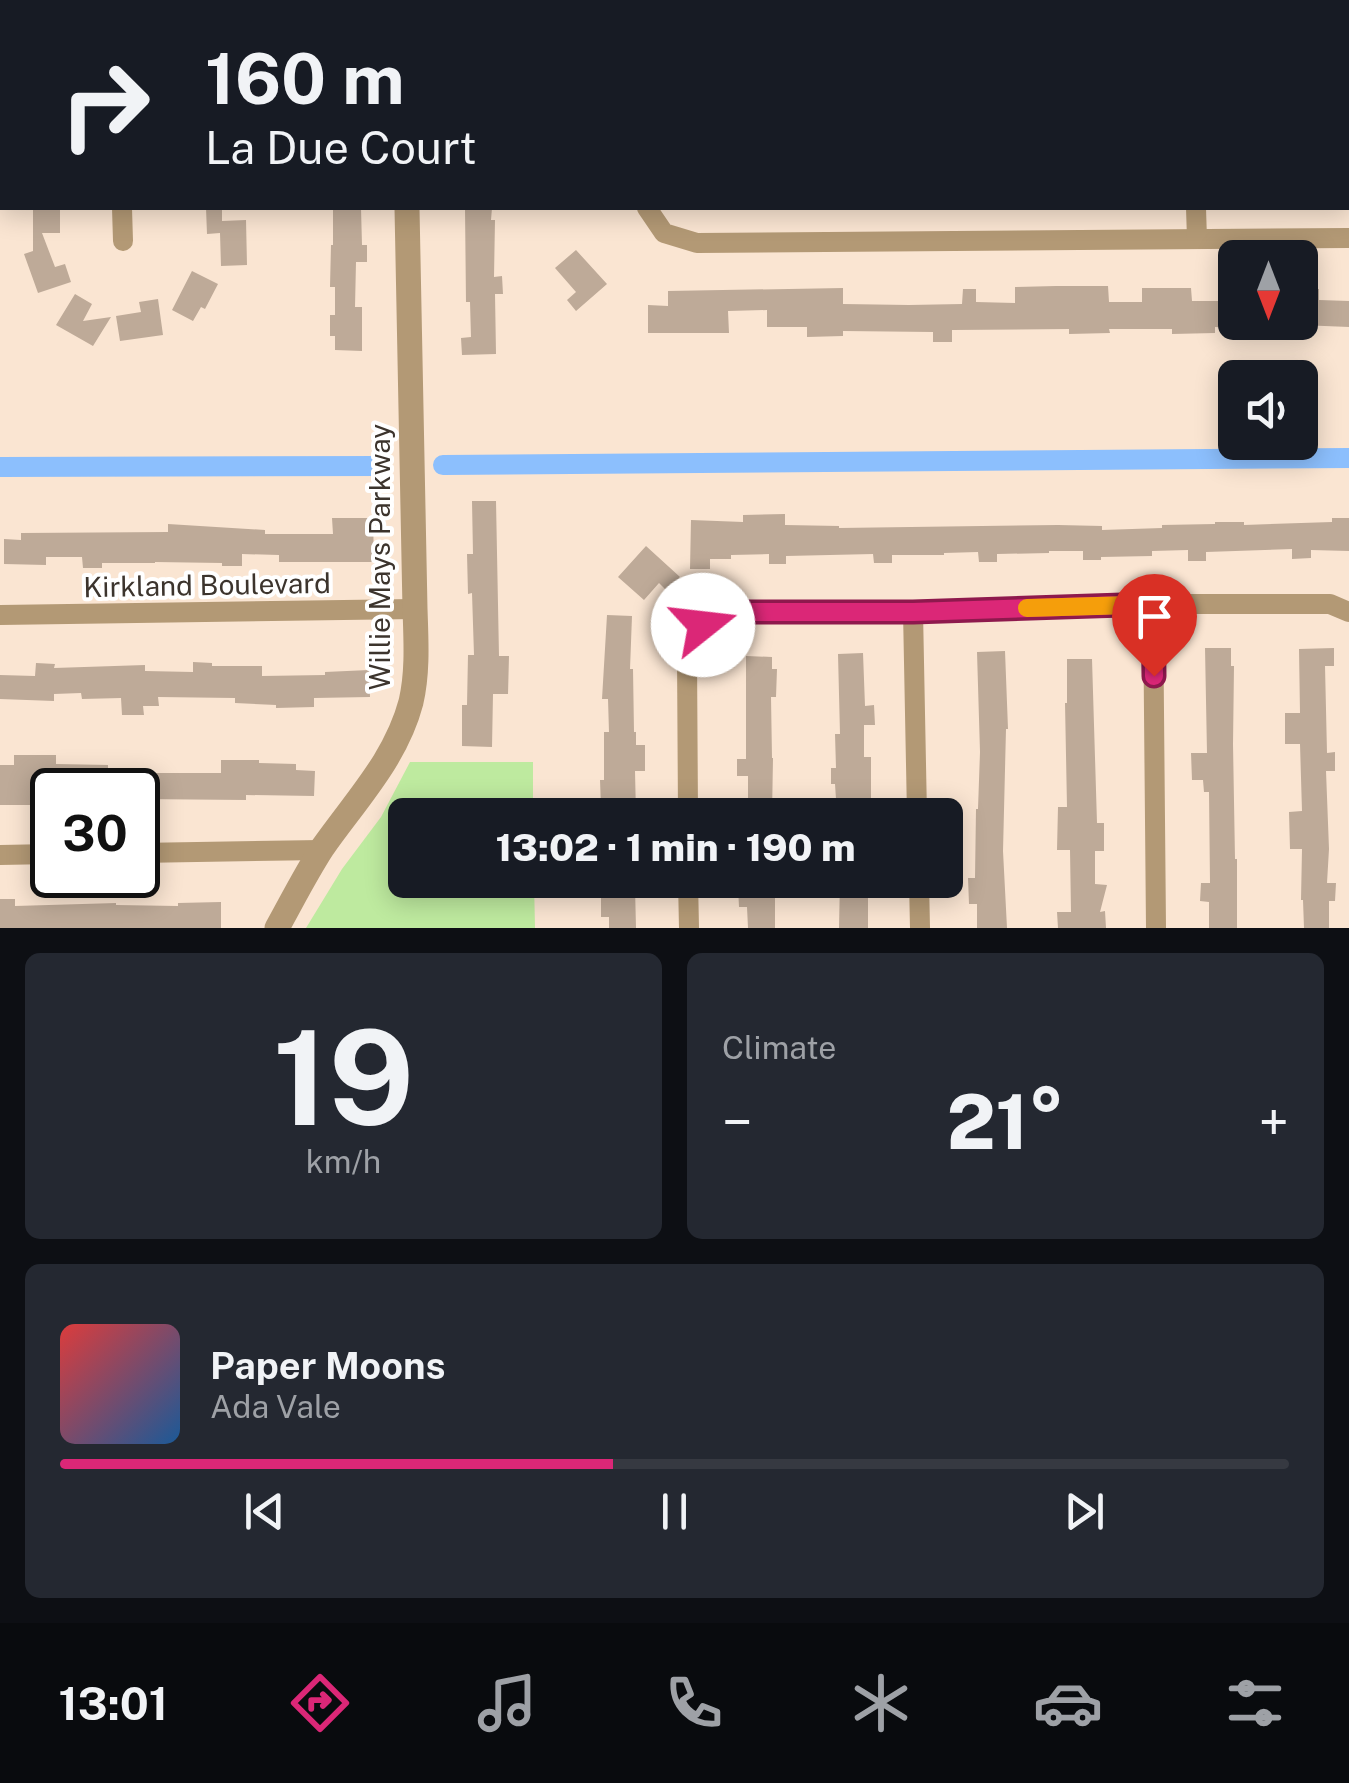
<!DOCTYPE html>
<meta charset="utf-8">
<style>
body{margin:0;font-family:"Public Sans",sans-serif;background:#242831;color:#f1f3f6;height:100vh;display:flex;flex-direction:column;font-size:38px;white-space:nowrap}
*{box-sizing:border-box;margin:0}
p{font-size:32px;color:#9ea1a6}
.icon{flex:none;width:55px;height:55px;fill:none;stroke:currentColor;stroke-width:2;stroke-linecap:round;stroke-linejoin:round}
.map{position:relative;height:928px;overflow:hidden}
.drawer{display:flex;flex-direction:column;gap:25px;padding:25px;background:#0d0f14;flex:1}
.drawer>*{flex:none}
.hud{position:absolute;left:0px;top:0px;width:1350px;height:210px;box-shadow:0 5px 25px #0003;background:#171b24;color:#f1f3f6;overflow:hidden}
.needle{width:65px;rotate:180deg}
.fabs{position:absolute;left:1218px;top:240px;display:grid;gap:20px}
.fabs a{display:grid;place-items:center;width:100px;height:100px;border-radius:15px;background:#171b24;box-shadow:0 5px 25px #0003;font-size:50px}
.speed{position:absolute;left:30px;top:768px;display:flex;gap:20px;font-size:50px;font-weight:700;text-align:center}
.speed>*{display:grid;place-content:center;width:130px;height:130px;border-radius:50%;background:#171b24;box-shadow:0 5px 25px #0003;line-height:1}
.speed .limit{border:5px solid #111;border-radius:15px;background:#fff;color:#111}
.pin{position:absolute;display:grid;place-items:center;width:85px;height:85px;color:#fff;margin:-102px -42px;border-radius:50% 50% 50% 0;rotate:-45deg;box-shadow:0 0 10px #0007}
.pin .icon{rotate:45deg}
.me{position:absolute;width:110px;margin:-55px;rotate:74deg;stroke-linejoin:round;filter:drop-shadow(0 0 8px #0008)}
.turn{display:flex;align-items:center;gap:35px;height:210px;padding:0 40px;font-size:45px}
.turn .icon{width:130px;height:130px;stroke-width:2.5}
.turn b{display:block;font-size:70px;line-height:85px}
.big{font-size:75px;font-weight:800;line-height:1.1}
.drawer .widget{flex:1;display:flex;flex-direction:column;justify-content:center;gap:15px;min-width:0;padding:0 35px;border-radius:15px;background:#242831}
.drawer .dial{align-items:center;gap:0}
.dial b{font-size:130px;line-height:1}
.song{display:flex;align-items:center;gap:30px}
.cover{width:120px;height:120px;border-radius:15px;background:linear-gradient(135deg,hsl(0 70% 55%),hsl(210 70% 35%))}
.played{height:10px;border-radius:5px;background:linear-gradient(90deg,#db2777 45%,#363941 45%)}
.keys{display:flex;justify-content:space-around;direction:ltr}
.heat{display:flex;justify-content:space-between;align-items:center;font-size:55px;direction:ltr}
.drawer .tiles{flex:1;display:grid;gap:25px;grid-template-columns:1fr 1fr}
.widget:last-child{grid-column:span 2}
.trip{position:absolute;left:388px;top:798px;width:575px;height:100px;border-radius:15px;background:#171b24;box-shadow:0 5px 25px #0003;font-weight:800;line-height:100px;text-align:center}
.tab-bar{display:flex;height:160px;justify-content:space-around;align-items:center;background:#090b0e;color:#9ea1a6}
.tab-bar .icon{width:70px;height:70px}
.tab-bar .active{color:#db2777}
.tab-bar b{font-size:45px;color:#f1f3f6}
.map>svg:first-child{display:block}
</style>
<div class="map">
<svg width="1349" height="928" viewBox="0 0 1349 928">
<rect width="100%" height="100%" fill="#fae5d2"/>
<!-- green -->
<path fill="#beea9f" d="M 410,762 L 533,762 L 533,815 L 405,815 L 405,880 L 534,880 L 535,928 L 306,928 L 342,869 L 381,817 Z"/>
<g fill="none" stroke-linecap="round" stroke-linejoin="round">
<!-- canal -->
<g stroke="#8cbffd" stroke-width="20">
<path d="M 443,465 L 1349,458"/>
<path d="M 0,467 L 382,466"/>
</g>
</g>
<!-- building -->
<g fill="#beaa98">
<path d="M 33,208 L 60,208 L 60,233 L 42,233 L 55,267 L 65,264 L 71,282 L 38,293 L 24,254 L 33,251 Z"/>
<path d="M 206,208 L 222,208 L 222,221 L 246,220 L 247,265 L 221,266 L 220,233 L 207,234 Z"/>
<path d="M 333,208 L 361,208 L 362,245 L 367,245 L 367,262 L 356,262 L 355,307 L 362,307 L 362,351 L 335,350 L 335,336 L 330,336 L 330,315 L 335,315 L 335,287 L 330,287 L 331,245 L 333,245 Z"/>
<path d="M 465,208 L 492,208 L 491,220 L 495,220 L 494,277 L 502,276 L 503,294 L 495,294 L 496,354 L 462,355 L 461,338 L 471,337 L 470,302 L 466,302 Z"/>
<path d="M 576,250 L 607,284 L 576,311 L 567,300 L 576,292 L 555,268 Z"/>
<path d="M 192,271 L 218,284 L 205,309 L 201,307 L 193,321 L 172,310 Z"/>
<path d="M 1056,286 L 1108,286 L 1109,302 L 1142,302 L 1142,288 L 1191,288 L 1192,301 L 1235,301 L 1235,328 L 1215,327 L 1215,333 L 1172,334 L 1172,329 L 1109,329 L 1110,333 L 1069,334 L 1069,329 L 952,330 L 952,342 L 933,342 L 933,332 L 843,331 L 843,336 L 807,337 L 807,327 L 767,327 L 767,310 L 728,311 L 729,333 L 648,333 L 648,305 L 668,306 L 668,291 L 843,288 L 843,304 L 909,305 L 962,304 L 963,289 L 976,289 L 976,302 L 1015,303 L 1015,287 Z"/>
<path d="M 1300,288 L 1319,289 L 1319,300 L 1349,301 L 1349,327 L 1300,325 Z"/>
<path d="M 75,294 L 92,304 L 83,321 L 111,317 L 93,346 L 56,325 Z"/>
<path d="M 158,299 L 163,335 L 120,341 L 116,316 L 141,312 L 139,302 Z"/>
<path d="M 472,501 L 496,501 L 499,656 L 509,656 L 508,694 L 493,694 L 492,747 L 462,746 L 462,705 L 467,705 L 468,655 L 474,655 L 472,593 L 468,594 L 467,554 L 473,554 Z"/>
<path d="M 785,514 L 785,525 L 839,526 L 839,528 L 1058,525 L 1102,526 L 1102,530 L 1162,528 L 1162,525 L 1215,524 L 1215,522 L 1244,522 L 1244,525 L 1332,522 L 1332,518 L 1349,518 L 1349,551 L 1311,550 L 1311,558 L 1292,559 L 1292,549 L 1206,552 L 1206,561 L 1188,561 L 1188,550 L 1152,551 L 1152,556 L 1101,557 L 1101,560 L 1083,560 L 1083,551 L 1049,551 L 1049,553 L 997,554 L 997,562 L 979,562 L 978,552 L 944,553 L 944,555 L 892,555 L 892,563 L 874,563 L 873,554 L 786,556 L 786,564 L 769,564 L 769,554 L 731,555 L 731,559 L 710,559 L 710,569 L 690,569 L 691,520 L 743,522 L 743,515 Z"/>
<path d="M 332,518 L 373,518 L 374,562 L 279,562 L 279,555 L 242,554 L 242,566 L 222,566 L 222,563 L 155,562 L 155,563 L 102,563 L 102,568 L 83,568 L 82,557 L 46,557 L 46,565 L 4,564 L 4,539 L 21,540 L 21,533 L 168,532 L 168,524 L 265,530 L 265,534 L 333,534 Z"/>
<path d="M 646,546 L 680,577 L 667,591 L 659,583 L 644,600 L 618,577 Z"/>
<path d="M 607,615 L 632,616 L 630,669 L 633,669 L 634,732 L 636,732 L 636,745 L 645,745 L 645,771 L 635,771 L 636,815 L 609,815 L 609,807 L 601,807 L 600,780 L 604,780 L 604,732 L 609,732 L 608,699 L 602,699 Z"/>
<path d="M 1205,648 L 1231,648 L 1231,666 L 1234,666 L 1233,744 L 1235,859 L 1237,859 L 1237,928 L 1209,928 L 1209,902 L 1200,901 L 1201,883 L 1210,883 L 1209,792 L 1204,792 L 1203,780 L 1192,780 L 1191,753 L 1207,753 Z"/>
<path d="M 1334,648 L 1334,666 L 1325,666 L 1327,753 L 1335,752 L 1335,771 L 1326,771 L 1329,849 L 1327,883 L 1336,883 L 1335,901 L 1329,901 L 1329,928 L 1304,928 L 1303,900 L 1301,900 L 1302,849 L 1290,849 L 1289,812 L 1302,811 L 1300,744 L 1285,744 L 1285,713 L 1300,713 L 1299,649 Z"/>
<path d="M 1005,651 L 1008,729 L 1006,729 L 1003,851 L 1007,928 L 977,928 L 977,904 L 969,904 L 968,878 L 975,878 L 976,809 L 978,809 L 980,752 L 977,652 Z"/>
<path d="M 863,653 L 865,706 L 874,705 L 875,725 L 864,725 L 864,757 L 871,757 L 871,798 L 836,799 L 835,784 L 831,784 L 831,768 L 836,768 L 835,734 L 840,734 L 838,654 Z"/>
<path d="M 746,656 L 772,657 L 772,669 L 777,669 L 776,697 L 771,697 L 772,758 L 773,758 L 772,815 L 748,815 L 748,776 L 737,776 L 737,759 L 746,759 Z"/>
<path d="M 1067,659 L 1092,659 L 1097,823 L 1104,823 L 1104,851 L 1095,851 L 1095,884 L 1107,885 L 1100,912 L 1105,911 L 1106,928 L 1058,928 L 1057,912 L 1071,912 L 1070,850 L 1057,850 L 1058,807 L 1067,807 L 1065,703 L 1067,703 Z"/>
<path d="M 193,662 L 212,663 L 212,666 L 262,666 L 262,676 L 325,675 L 325,672 L 369,670 L 370,697 L 314,698 L 314,707 L 276,708 L 276,705 L 235,703 L 235,698 L 158,697 L 159,706 L 143,706 L 144,715 L 122,715 L 121,698 L 82,699 L 81,693 L 54,694 L 54,701 L 0,699 L 0,675 L 35,676 L 36,663 L 55,664 L 54,668 L 145,665 L 145,671 L 193,672 Z"/>
<path d="M 14,755 L 56,755 L 56,764 L 108,765 L 108,773 L 221,773 L 221,760 L 259,760 L 259,763 L 296,764 L 296,770 L 315,771 L 314,796 L 246,795 L 246,800 L 138,799 L 138,790 L 52,790 L 52,805 L 0,805 L 0,765 L 14,765 Z"/>
<path d="M 749,880 L 775,880 L 775,928 L 748,928 L 747,907 L 739,907 L 738,887 L 749,887 Z"/>
<path d="M 840,880 L 868,880 L 868,928 L 839,928 Z"/>
<path d="M 635,887 L 636,928 L 609,928 L 609,917 L 601,917 L 601,898 L 612,897 L 612,888 Z"/>
<path d="M 0,899 L 15,899 L 15,906 L 116,903 L 116,905 L 178,906 L 178,903 L 221,902 L 221,928 L 0,928 Z"/>
</g>
<g fill="none" stroke-linecap="round" stroke-linejoin="round">
<!-- minor -->
<g stroke="#b39975" stroke-width="20">
<path d="M 645,0 L 645,2"/>
<path d="M 915,0 L 922,2"/>
<path d="M 1192,0 L 1193,2"/>
<path d="M 972,2 L 991,0"/>
<path d="M 0,71 L 2,70"/>
<path d="M 122,208 L 123,241"/>
<path d="M 647,208 L 664,233 L 697,243 L 1349,238"/>
<path d="M 1196,208 L 1197,239"/>
<path d="M 1153,604 L 1156,928"/>
<path d="M 913,611 L 917,815"/>
<path d="M 0,615 L 415,609"/>
<path d="M 688,815 L 687,655 L 703,625 L 733,611 L 913,611 L 1153,604 L 1330,604 L 1349,612"/>
<path d="M 138,853 L 321,850"/>
<path d="M 0,855 L 52,854"/>
<path d="M 688,880 L 689,928"/>
<path d="M 919,880 L 920,928"/>
</g>
<!-- tertiary -->
<g stroke="#b39975" stroke-width="25">
<path d="M 404,0 L 404,2"/>
<path d="M 277,928 C 292,901 306,873 323,847 C 356,800 396,759 411,702 C 418,672 416,640 415,609 L 407,208"/>
</g>
</g>
<g fill="none" stroke-linecap="round" stroke-linejoin="round">
<defs>
<path id="route" d="M 703,625 L 734,612 L 913,612 L 1153,604 L 1154,676"/>
</defs>
<!-- route casing -->
<use href="#route" stroke="#8e194d" stroke-width="25"/>
<!-- route -->
<use href="#route" stroke="#db2777" stroke-width="18"/>
<!-- slow -->
<path stroke="#f59e0b" stroke-width="18" d="M 1027,608 L 1132,605"/>
</g>
<g text-anchor="middle" stroke-width="8" stroke-linejoin="round" paint-order="stroke">
<!-- street labels -->
<g font-size="28" fill="#3c342d" stroke="#fff">
<text transform="translate(380 557) rotate(-90)" y="10">Willie Mays Parkway</text>
<text transform="translate(207 585) rotate(-1)" y="10">Kirkland Boulevard</text>
</g>
</g>
</svg>
<div class="fabs">
<a><svg class="needle" viewBox="-14 -14 28 28"><path d="M0-13l5 13h-10z" fill="#e53935"/><path d="M0 13l5-13h-10z" fill="#9ea1a6"/></svg></a>
<a><svg class="icon" aria-label="sound" viewBox="0 0 24 24"><path d="M4 9h4l5-4v14l-5-4H4zM17 9q2 3 0 6"/></svg></a>
</div>
<div class="speed"><div class="limit">30</div></div>
<div class="pin" style="left:1154px;top:676px;background:#d93025"><svg class="icon" aria-label="arrive" viewBox="0 0 24 24"><path d="M6 21V4h12l-3 4 3 4H6"/></svg></div>
<svg class="me" style="left:703px;top:625px" viewBox="-20 -20 40 40"><circle r="19" fill="#fff"/><path d="M0-13L10 11 0 6-10 11z" fill="#db2777"/></svg>
<div class="trip">13:02 · 1 min · 190 m</div>
<div class="hud">
<div class="turn"><svg class="icon" aria-label="right" viewBox="0 0 24 24"><path d="M7 20v-9h11M14 6l5 5-5 5"/></svg><div><b>160 m</b>La Due Court</div></div>
</div>
</div>
<section class="drawer">
<div class="tiles">
<div class="widget dial"><b>19</b><p>km/h</p></div>
<div class="widget"><p>Climate</p>
<div class="heat"><a>−</a><b class="big">21°</b><a>+</a></div>
</div>
<div class="widget">
<div class="song"><i class="cover"></i><div><b>Paper Moons</b><p>Ada Vale</p></div></div>
<div class="played"></div>
<div class="keys"><svg class="icon" aria-label="previous" viewBox="0 0 24 24"><path d="M18 5L8 12l10 7zM5 5v14"/></svg><svg class="icon" aria-label="pause" viewBox="0 0 24 24"><path d="M8 5v14M16 5v14"/></svg><svg class="icon" aria-label="next" viewBox="0 0 24 24"><path d="M6 5l10 7-10 7zM19 5v14"/></svg></div>
</div>
</div>
</section>
<nav class="tab-bar">
<b>13:01</b>
<svg class="icon active" aria-label="directions" viewBox="0 0 24 24"><path d="M12 3l9 9-9 9-9-9zM9 14v-3h6M13 9l2 2-2 2"/></svg>
<svg class="icon" aria-label="music" viewBox="0 0 24 24"><path d="M9 18V5l10-2v13"/><circle cx="6" cy="18" r="3"/><circle cx="16" cy="16" r="3"/></svg>
<svg class="icon" aria-label="phone" viewBox="0 0 24 24"><path d="M5 4h4l2 5-3 2q2 4 5 5l2-3 5 2v4C11 20 4 13 5 4z"/></svg>
<svg class="icon" aria-label="climate" viewBox="0 0 24 24"><path d="M12 3v18M4 7l16 10M4 17L20 7"/></svg>
<svg class="icon" aria-label="car" viewBox="0 0 24 24"><path d="M5 17H2v-5l4-1 3-4h7l3 4 3 1v5h-3M9 17h6M6 11h13"/><circle cx="7" cy="17" r="2"/><circle cx="17" cy="17" r="2"/></svg>
<svg class="icon" aria-label="filters" viewBox="0 0 24 24"><path d="M4 7h16M4 17h16"/><circle cx="9" cy="7" r="2"/><circle cx="15" cy="17" r="2"/></svg>
</nav>
